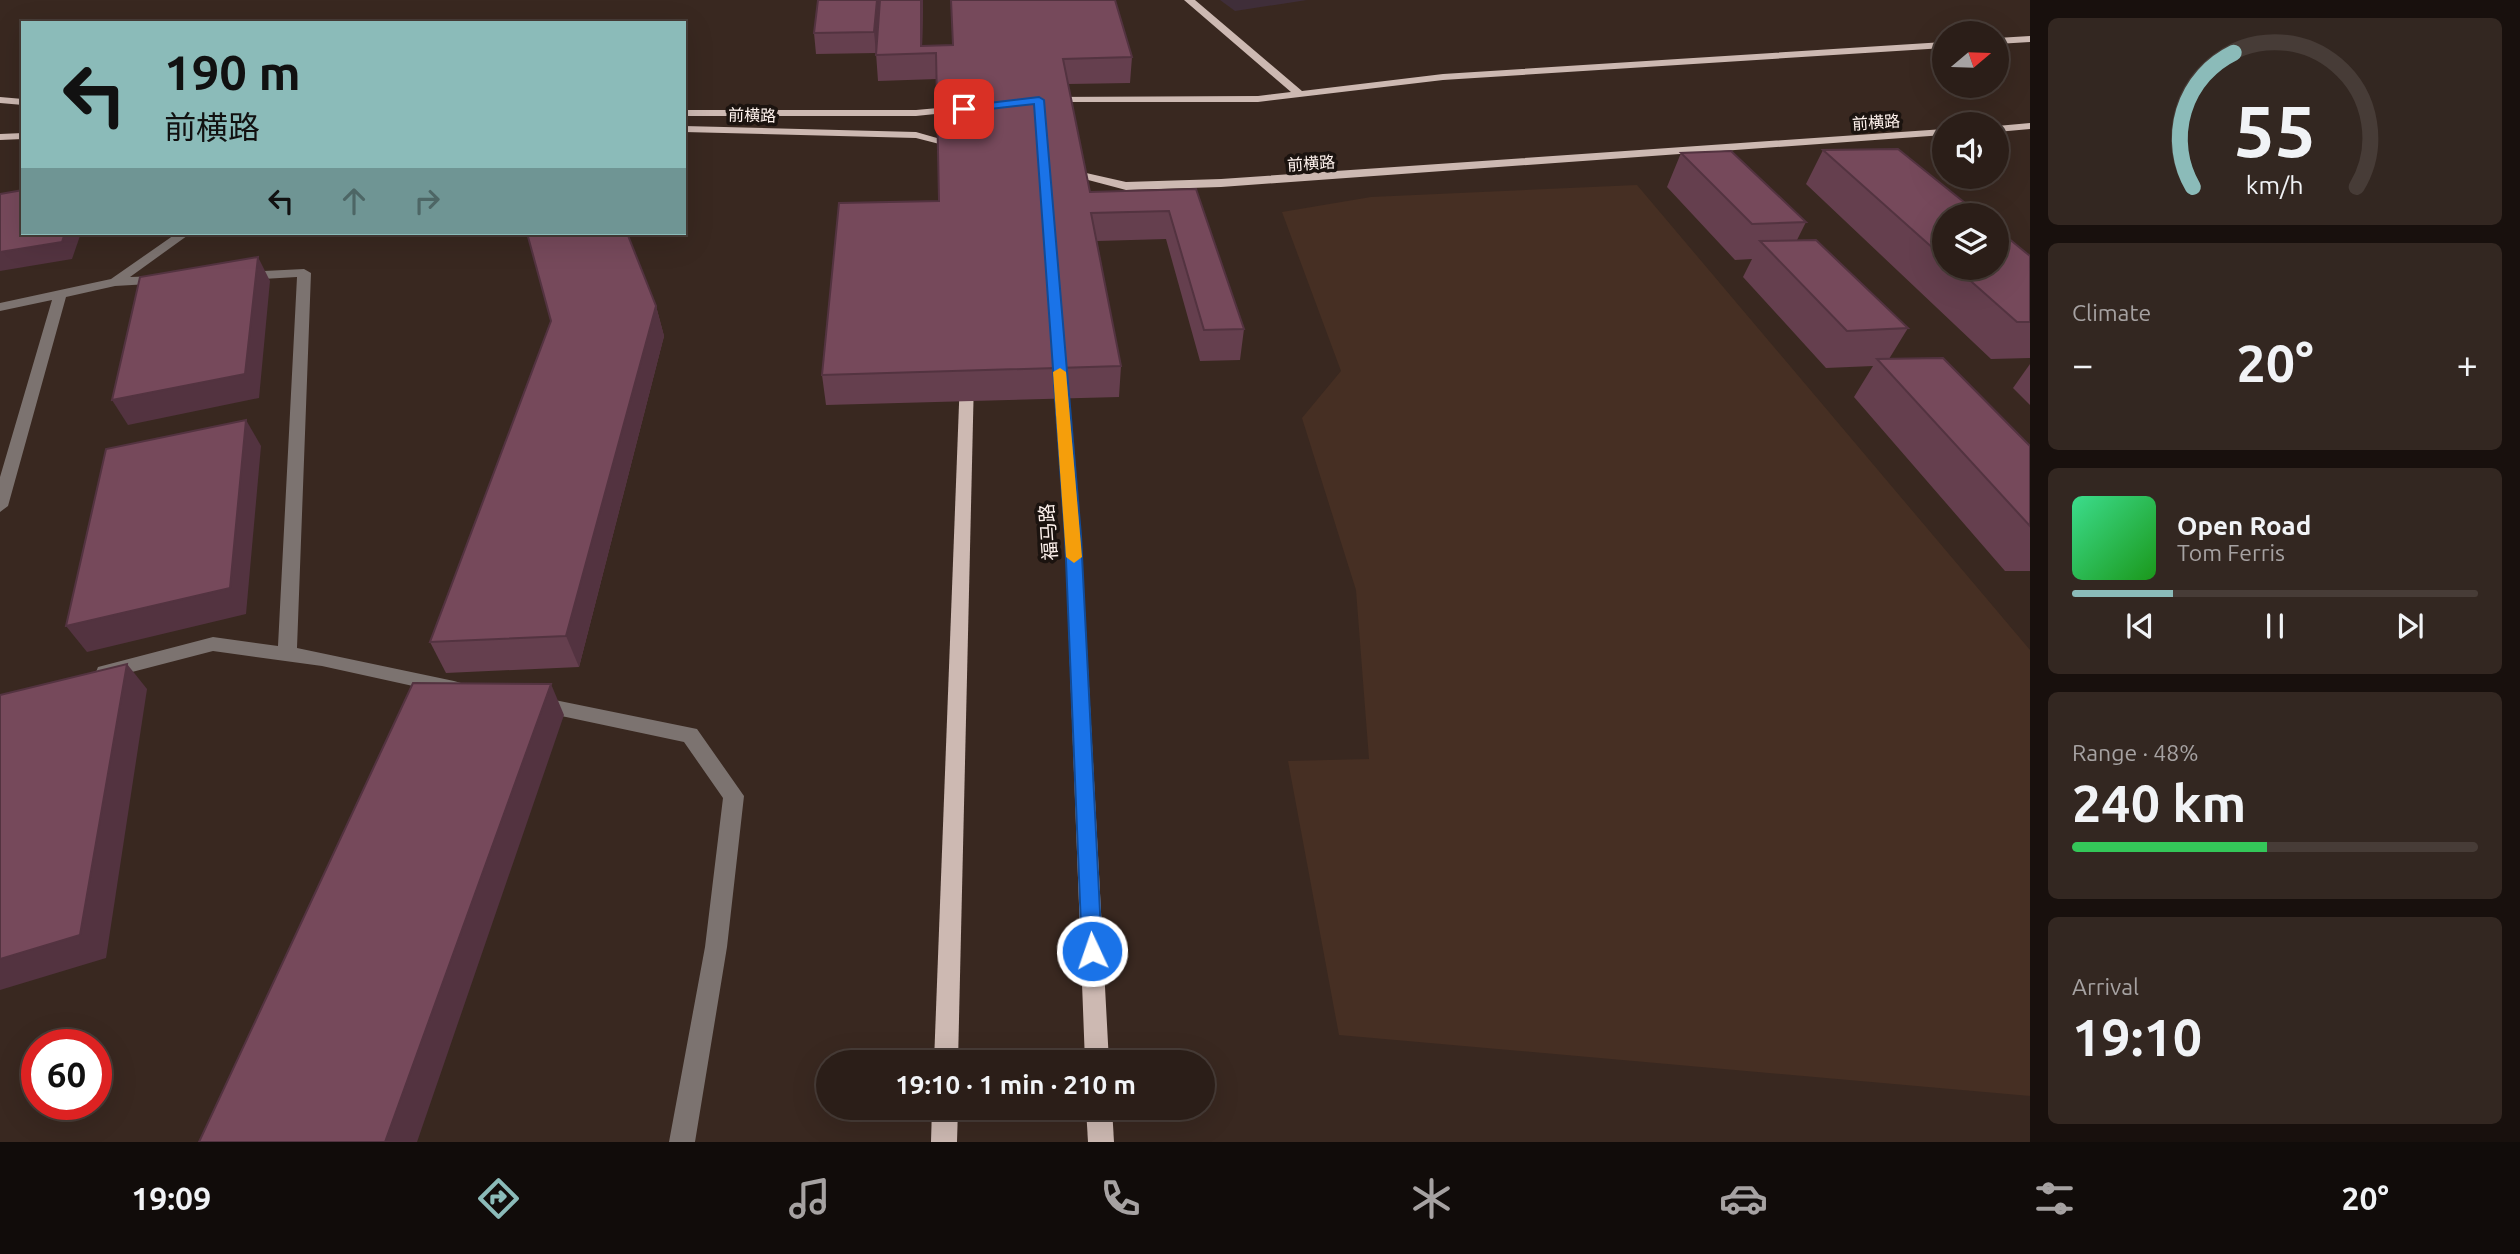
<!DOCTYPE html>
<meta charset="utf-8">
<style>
body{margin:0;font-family:Ubuntu,"Noto Sans SC",sans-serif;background:#332721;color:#f1f3f6;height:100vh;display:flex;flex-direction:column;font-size:26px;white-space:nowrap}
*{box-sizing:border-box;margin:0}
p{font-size:23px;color:#a6a2a2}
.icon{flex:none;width:38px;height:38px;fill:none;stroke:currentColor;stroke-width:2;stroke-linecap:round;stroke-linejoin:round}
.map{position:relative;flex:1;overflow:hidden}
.drawer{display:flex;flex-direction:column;gap:18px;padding:18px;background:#18100d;width:490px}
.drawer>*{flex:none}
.banner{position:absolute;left:21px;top:21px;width:665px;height:214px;border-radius:0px;box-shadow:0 7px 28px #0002,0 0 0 2px #473c37;background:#8bbbb9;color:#111;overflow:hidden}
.needle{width:46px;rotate:71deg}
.controls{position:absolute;left:1932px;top:21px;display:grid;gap:14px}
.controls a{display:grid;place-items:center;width:77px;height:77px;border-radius:50%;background:#2b1e18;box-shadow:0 7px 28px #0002,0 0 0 2px #473c37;font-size:35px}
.speed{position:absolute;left:21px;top:1029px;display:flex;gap:14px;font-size:35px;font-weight:700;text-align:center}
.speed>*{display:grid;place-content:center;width:91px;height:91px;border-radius:50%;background:#2b1e18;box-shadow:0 7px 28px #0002,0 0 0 2px #473c37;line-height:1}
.speed .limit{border:10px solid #d22;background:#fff;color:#111}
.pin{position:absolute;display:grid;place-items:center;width:60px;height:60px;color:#fff;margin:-30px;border-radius:14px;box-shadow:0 4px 10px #0006}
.me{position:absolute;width:77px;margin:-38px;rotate:357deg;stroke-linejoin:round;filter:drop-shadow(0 0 5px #0008)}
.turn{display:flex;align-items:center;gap:24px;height:147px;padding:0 28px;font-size:32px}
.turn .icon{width:91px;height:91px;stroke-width:2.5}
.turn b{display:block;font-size:49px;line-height:60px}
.lanes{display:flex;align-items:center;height:66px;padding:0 28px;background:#0003;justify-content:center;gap:35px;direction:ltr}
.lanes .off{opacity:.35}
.big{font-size:52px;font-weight:700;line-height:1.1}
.drawer .card{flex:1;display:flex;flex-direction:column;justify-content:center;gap:10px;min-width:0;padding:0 24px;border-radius:10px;background:#332721}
.drawer .dial{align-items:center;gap:0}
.dial svg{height:182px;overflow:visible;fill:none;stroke:#473c37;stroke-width:7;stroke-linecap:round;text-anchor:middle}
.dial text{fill:#f1f3f6;stroke:none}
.song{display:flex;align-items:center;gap:21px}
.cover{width:84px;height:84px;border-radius:10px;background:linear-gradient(135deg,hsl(150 70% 55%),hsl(120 70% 35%))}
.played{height:7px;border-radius:4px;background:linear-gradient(90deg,#8bbbb9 25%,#473c37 25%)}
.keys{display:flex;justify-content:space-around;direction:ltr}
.heat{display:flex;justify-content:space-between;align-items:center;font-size:38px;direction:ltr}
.charge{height:10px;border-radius:5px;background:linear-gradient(90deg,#34c759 48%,#473c37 0)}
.trip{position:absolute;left:816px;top:1050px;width:399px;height:70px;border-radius:35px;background:#2b1e18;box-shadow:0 7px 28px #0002,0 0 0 2px #473c37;font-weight:700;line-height:70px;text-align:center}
.tab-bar{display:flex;height:112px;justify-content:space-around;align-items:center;background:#110c0a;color:#a6a2a2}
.tab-bar .icon{width:49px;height:49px}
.tab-bar .current{color:#8bbbb9}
.tab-bar b{font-size:32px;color:#f1f3f6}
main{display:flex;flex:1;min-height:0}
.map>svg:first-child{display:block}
</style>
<main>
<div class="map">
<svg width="2030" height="1142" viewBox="0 0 2030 1142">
<rect width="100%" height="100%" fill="#392820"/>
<!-- built -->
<path fill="#462f23" d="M 1637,185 L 2030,650 L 2030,1096 L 1339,1035 L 1288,761 L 1369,759 L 1356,590 L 1302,418 L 1341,371 L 1282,212 L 1371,197 Z"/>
<!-- education -->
<path fill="#3f2e39" d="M 1220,0 L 1307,0 L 1235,11 Z"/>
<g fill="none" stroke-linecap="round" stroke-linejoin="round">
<!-- minor -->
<g fill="#7c7370" fill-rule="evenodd">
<path d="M 177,233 L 191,233 L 130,277 L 161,276 L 168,280 L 166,283 L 115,286 L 66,297 L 8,506 L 0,512 L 0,477 L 52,300 L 0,311 L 0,303 L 111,279 Z"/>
<path d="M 304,269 L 311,273 L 297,648 L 454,681 L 461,683 L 464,688 L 461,693 L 454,695 L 322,666 L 213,651 L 105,679 L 98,677 L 96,672 L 98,667 L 213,637 L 278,646 L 297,277 L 245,280 L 238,276 L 245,272 Z"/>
<path d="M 540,697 L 697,729 L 744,796 L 727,947 L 695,1142 L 669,1142 L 705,947 L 723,798 L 684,742 L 533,710 L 530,705 L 533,700 Z"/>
</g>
<!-- major -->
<g fill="#cdb9b2" fill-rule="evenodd">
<path d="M 1184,0 L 1195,0 L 1302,91 L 1443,74 L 1944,42 L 1944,48 L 1443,80 L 1258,102 L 1043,102 L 1043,98 L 1047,97 L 1258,96 L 1291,92 Z"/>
<path d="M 2030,36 L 2030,42 L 1997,44 L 1997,38 Z"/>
<path d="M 0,97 L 23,99 L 23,105 L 0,103 Z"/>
<path d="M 960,106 L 965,109 L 964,111 L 916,116 L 684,116 L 684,110 L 916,110 Z"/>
<path d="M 2030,123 L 2030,129 L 1997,132 L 1997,126 Z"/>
<path d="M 684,126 L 916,132 L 965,146 L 959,149 L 916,138 L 684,132 Z"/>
<path d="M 1944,129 L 1944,135 L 1221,187 L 1126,190 L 1058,172 L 1064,168 L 1126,182 L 1221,179 Z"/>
<path d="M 23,133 L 23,139 L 0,140 L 0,134 Z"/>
<path d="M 1060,373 L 1067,377 L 1081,536 L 1109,1062 L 1085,1062 L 1065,536 L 1053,377 Z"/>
<path d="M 967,374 L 974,378 L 958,1062 L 934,1062 L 960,378 Z"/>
<path d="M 932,1108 L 958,1108 L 957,1142 L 931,1142 Z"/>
<path d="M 1086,1108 L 1112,1108 L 1114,1142 L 1088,1142 Z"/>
</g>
</g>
<!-- wall -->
<g fill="#653f4e">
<path d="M 818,0 L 923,0 L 922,46 L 1132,57 L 1130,83 L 1068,84 L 1090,192 L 1196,189 L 1244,329 L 1240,360 L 1200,361 L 1166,239 L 1097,241 L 1121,366 L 1119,397 L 826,405 L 822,375 L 939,201 L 937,79 L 878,81 L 876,53 L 816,54 L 814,33 Z"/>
<path d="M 1823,150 L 1944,215 L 1944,268 L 1997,268 L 2030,256 L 2030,358 L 1991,359 L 1806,184 Z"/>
<path d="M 1681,153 L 1806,222 L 1797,240 L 1908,328 L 1889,359 L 2030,446 L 2030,571 L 2005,571 L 1854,397 L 1873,366 L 1826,368 L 1743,277 L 1752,259 L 1735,260 L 1667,187 Z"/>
<path d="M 656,306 L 664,336 L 579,667 L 446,673 L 430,642 Z"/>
<path d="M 2030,364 L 2030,405 L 2013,388 Z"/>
</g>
<!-- shaded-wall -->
<g fill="#533340">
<path d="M 877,0 L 880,0 L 876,53 L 874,32 Z"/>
<path d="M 921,0 L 923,0 L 922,54 L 921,54 Z"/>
<path d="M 65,233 L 81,233 L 72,259 L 0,271 L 0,252 Z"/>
<path d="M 258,257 L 270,281 L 259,398 L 128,425 L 112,400 Z"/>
<path d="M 656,306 L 664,336 L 579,667 L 566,636 Z"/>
<path d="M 246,420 L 261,446 L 246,614 L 87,652 L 66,626 Z"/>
<path d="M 127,664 L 147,689 L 106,958 L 0,990 L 0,959 Z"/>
<path d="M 551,684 L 564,715 L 417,1142 L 385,1142 Z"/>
</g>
<!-- building -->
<g fill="#76495b" stroke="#533340" stroke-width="2">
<path d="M 818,0 L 877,0 L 874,32 L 814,33 Z"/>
<path d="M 880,0 L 921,0 L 921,46 L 953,45 L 951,0 L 1115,0 L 1132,57 L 1063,59 L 1090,192 L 1196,189 L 1244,329 L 1204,330 L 1169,211 L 1091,213 L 1121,366 L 822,375 L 839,203 L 939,201 L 936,53 L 876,55 Z"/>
<path d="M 1898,149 L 1980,215 L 1944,215 L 1944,258 L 1823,150 Z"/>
<path d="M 1731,151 L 1806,222 L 1752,224 L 1681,153 Z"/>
<path d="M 23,190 L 23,233 L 65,233 L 62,242 L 0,252 L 0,194 Z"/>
<path d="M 1997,229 L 2030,256 L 2030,322 L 2017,322 L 1956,268 L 1997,268 Z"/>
<path d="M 527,233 L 627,233 L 656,306 L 566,636 L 430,642 L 551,321 Z"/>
<path d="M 1816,240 L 1908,328 L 1847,331 L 1760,241 Z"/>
<path d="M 258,257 L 245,374 L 112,400 L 140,277 Z"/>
<path d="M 1943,358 L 2030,446 L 2030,526 L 1877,359 Z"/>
<path d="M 246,420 L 230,588 L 66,626 L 106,449 Z"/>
<path d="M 127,664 L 80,935 L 0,959 L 0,695 Z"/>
<path d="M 413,683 L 551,684 L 385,1142 L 199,1142 Z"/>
</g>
<!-- route -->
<path fill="#1a73e8" stroke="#114b97" stroke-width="2" d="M 1039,97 L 1044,100 L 1081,536 L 1102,951 L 1099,958 L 1092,961 L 1085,958 L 1082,951 L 1065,536 L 1034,104 L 964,112 L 959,109 L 964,106 Z"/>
<!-- slow -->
<path fill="#f59e0b" d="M 1060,368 L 1066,372 L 1082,557 L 1074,563 L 1066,557 L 1053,372 Z"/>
<g text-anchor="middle" stroke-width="7" stroke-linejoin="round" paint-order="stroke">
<!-- far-street labels -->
<g font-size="16" fill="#fef2ed" stroke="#1b130f">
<text transform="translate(752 115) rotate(1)" y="6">前横路</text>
<text transform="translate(1876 122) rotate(-4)" y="6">前横路</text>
<text transform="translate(1311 163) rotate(-4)" y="6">前横路</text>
</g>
<!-- street labels -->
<g font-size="19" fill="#fef2ed" stroke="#1b130f">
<text transform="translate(1048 532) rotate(-94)" y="7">福马路</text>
</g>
</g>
</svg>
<div class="controls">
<a><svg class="needle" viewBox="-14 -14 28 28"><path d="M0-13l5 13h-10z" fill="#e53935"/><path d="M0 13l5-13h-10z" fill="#a6a2a2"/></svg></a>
<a><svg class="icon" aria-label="sound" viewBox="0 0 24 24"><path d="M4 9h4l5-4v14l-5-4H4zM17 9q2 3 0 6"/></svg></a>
<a><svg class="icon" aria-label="layers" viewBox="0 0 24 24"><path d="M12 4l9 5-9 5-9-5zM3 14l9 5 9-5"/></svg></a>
</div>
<div class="speed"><div class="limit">60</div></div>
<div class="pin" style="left:964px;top:109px;background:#d93025"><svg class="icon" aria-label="arrive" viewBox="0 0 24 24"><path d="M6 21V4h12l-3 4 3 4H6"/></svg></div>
<svg class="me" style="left:1092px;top:951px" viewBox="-20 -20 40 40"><circle r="17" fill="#1a73e8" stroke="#fff" stroke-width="3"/><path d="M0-11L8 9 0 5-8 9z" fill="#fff"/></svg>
<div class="trip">19:10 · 1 min · 210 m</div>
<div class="banner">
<div class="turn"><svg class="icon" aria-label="left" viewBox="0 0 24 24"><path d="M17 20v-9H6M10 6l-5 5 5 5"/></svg><div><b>190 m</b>前横路</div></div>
<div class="lanes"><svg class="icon" aria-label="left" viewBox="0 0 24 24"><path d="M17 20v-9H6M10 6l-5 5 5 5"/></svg><svg class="icon off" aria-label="ahead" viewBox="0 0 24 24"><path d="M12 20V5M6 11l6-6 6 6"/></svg><svg class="icon off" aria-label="right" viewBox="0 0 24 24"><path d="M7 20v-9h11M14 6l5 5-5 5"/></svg></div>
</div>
</div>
<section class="drawer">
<div class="card dial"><svg viewBox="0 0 100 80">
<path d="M14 69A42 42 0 1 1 86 69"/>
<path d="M14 69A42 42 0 0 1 32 10" stroke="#8bbbb9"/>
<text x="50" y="56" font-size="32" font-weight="700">55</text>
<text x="50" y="72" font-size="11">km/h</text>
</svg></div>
<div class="card"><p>Climate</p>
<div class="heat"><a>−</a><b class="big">20°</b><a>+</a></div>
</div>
<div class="card">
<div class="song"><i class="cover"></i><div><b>Open Road</b><p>Tom Ferris</p></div></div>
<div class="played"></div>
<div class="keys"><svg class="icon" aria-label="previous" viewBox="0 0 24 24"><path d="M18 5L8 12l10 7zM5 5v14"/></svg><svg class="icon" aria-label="pause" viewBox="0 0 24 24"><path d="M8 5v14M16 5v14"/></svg><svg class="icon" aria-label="next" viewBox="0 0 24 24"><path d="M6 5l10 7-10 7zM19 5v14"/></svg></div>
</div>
<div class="card"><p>Range · 48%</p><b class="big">240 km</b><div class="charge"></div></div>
<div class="card"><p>Arrival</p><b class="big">19:10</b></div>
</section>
</main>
<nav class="tab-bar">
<b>19:09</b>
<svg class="icon current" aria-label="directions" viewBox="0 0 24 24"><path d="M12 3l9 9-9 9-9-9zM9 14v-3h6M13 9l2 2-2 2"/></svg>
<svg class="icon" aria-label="music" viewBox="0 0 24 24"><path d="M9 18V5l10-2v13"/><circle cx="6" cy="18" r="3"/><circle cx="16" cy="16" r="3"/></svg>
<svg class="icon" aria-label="phone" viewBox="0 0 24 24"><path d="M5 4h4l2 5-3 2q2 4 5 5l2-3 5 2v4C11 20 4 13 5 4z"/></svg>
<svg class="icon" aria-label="climate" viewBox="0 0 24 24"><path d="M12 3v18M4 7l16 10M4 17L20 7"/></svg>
<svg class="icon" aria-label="car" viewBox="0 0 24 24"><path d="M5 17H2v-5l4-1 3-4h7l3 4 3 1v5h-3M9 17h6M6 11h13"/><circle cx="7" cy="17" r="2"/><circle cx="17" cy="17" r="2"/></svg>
<svg class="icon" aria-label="filters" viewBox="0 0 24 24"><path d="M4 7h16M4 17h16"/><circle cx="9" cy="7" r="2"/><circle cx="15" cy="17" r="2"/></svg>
<b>20°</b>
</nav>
